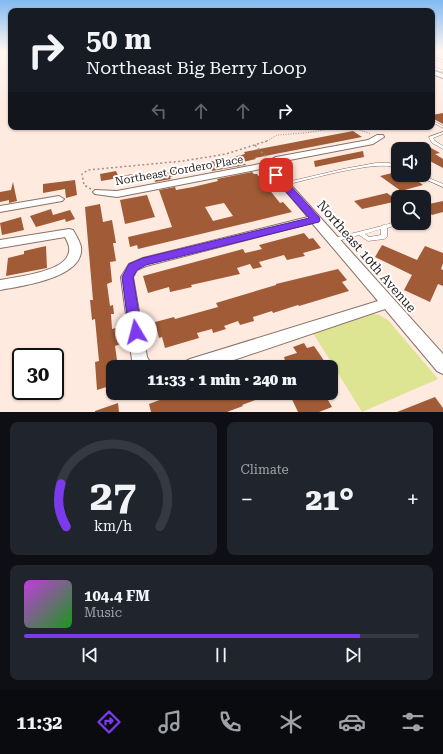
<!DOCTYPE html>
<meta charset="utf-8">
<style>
body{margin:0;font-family:"Roboto Serif",serif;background:#20242c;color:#f1f3f6;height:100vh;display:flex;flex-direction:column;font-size:15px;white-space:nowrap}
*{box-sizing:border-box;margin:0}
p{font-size:13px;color:#9ea1a6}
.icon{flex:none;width:22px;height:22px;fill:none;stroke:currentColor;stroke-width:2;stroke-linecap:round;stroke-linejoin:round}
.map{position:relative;height:412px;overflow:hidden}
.details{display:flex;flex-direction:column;gap:10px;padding:10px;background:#0d0f14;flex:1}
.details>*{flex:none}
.top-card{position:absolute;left:8px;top:8px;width:427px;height:122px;border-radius:8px;box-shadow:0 1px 3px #0004;background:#171b24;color:#f1f3f6;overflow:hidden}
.fabs{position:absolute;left:391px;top:142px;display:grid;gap:8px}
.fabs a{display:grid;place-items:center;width:40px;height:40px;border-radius:8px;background:#171b24;box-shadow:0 1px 3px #0004;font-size:20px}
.speed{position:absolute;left:12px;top:348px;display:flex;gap:8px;font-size:20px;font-weight:700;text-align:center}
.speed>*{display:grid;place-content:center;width:52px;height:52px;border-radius:50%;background:#171b24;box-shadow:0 1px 3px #0004;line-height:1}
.speed .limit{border:2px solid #111;border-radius:6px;background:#fff;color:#111}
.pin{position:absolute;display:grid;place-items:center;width:34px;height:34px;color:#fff;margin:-17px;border-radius:8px;box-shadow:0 2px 6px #0006}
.me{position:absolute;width:44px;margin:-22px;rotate:352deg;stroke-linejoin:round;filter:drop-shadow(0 0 3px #0008)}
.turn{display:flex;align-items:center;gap:14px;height:84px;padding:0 12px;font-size:18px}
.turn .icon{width:52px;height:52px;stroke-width:2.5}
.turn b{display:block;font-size:28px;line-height:34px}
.lanes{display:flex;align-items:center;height:38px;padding:0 12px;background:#0003;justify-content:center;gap:20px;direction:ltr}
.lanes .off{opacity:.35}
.big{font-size:30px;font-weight:800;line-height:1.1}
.details .widget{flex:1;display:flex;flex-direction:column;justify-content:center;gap:6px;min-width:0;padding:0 14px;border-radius:8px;background:#20242c}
.details .dial{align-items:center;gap:0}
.dial svg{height:104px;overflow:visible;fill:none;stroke:#363941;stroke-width:7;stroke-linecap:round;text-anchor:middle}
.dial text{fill:#f1f3f6;stroke:none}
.song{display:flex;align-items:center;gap:12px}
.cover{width:48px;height:48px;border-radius:6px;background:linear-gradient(135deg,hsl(290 70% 55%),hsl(120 70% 35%))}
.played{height:4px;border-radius:2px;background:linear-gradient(90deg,#7c3aed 85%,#363941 85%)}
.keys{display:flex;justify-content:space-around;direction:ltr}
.heat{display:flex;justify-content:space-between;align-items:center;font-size:22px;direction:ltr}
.details .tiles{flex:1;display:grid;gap:10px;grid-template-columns:1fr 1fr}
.widget:last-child{grid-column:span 2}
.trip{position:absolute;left:106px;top:360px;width:232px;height:40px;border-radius:8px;background:#171b24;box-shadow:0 1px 3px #0004;font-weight:800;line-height:40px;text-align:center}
.menu{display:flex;height:64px;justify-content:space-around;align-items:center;background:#090b0e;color:#9ea1a6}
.menu .icon{width:28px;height:28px}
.menu .current{color:#7c3aed}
.menu b{font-size:18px;color:#f1f3f6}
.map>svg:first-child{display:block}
</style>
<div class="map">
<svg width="443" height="412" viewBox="0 0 443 412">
<rect width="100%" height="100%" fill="#ffeae0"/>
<!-- green -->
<path fill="#dde593" d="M 370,313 L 379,315 L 388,320 L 438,379 L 362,412 L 313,333 Z"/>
<!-- building -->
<g fill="#a15c37" fill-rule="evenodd">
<path d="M 443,113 L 443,124 L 432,118 L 432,115 Z"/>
<path d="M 353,131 L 362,137 L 255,158 L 256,159 L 243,162 L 246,165 L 212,171 L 211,169 L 191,172 L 170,177 L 171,179 L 155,182 L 151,172 L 230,158 L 245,154 L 244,152 Z"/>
<path d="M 424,144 L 440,153 L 435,154 L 443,159 L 443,168 L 424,158 Z"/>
<path d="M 363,151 L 364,157 L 315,167 L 314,161 Z"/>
<path d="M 116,171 L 119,178 L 101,181 L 100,174 Z"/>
<path d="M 252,172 L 254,174 L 257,174 L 280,203 L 283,202 L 292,212 L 138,249 L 137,245 L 130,247 L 128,237 L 172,227 L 159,190 L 175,187 L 176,190 L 193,187 L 218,181 L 217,179 ZM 224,203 L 233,216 L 213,221 L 205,207 Z"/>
<path d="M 140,173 L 143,181 L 122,184 L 120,176 Z"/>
<path d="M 392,173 L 404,181 L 415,179 L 423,185 L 401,191 L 380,176 Z"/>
<path d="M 75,180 L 77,195 L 66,198 L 65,189 L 43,193 L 43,184 Z"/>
<path d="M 13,182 L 17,201 L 9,203 L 9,200 L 0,202 L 0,192 L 11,190 Z"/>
<path d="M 387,193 L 398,201 L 362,209 L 354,201 Z"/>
<path d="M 147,195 L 155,217 L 125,224 L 120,200 Z"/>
<path d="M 443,201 L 443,212 L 432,215 L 424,209 L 424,205 Z"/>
<path d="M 100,204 L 103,222 L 112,220 L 116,243 L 113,243 L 116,261 L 110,262 L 112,282 L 107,284 L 110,306 L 113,305 L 114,314 L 111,314 L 112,329 L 119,327 L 121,344 L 115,346 L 118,367 L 113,367 L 113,385 L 97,390 L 95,362 L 99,361 L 95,319 L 92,320 L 90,300 L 93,300 L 85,207 Z"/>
<path d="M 51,209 L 53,215 L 70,210 L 75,219 L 66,222 L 65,219 L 36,227 L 30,216 Z"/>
<path d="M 21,217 L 24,230 L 2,235 L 0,223 Z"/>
<path d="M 304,233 L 309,239 L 313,238 L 321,248 L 303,253 L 305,256 L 287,260 L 284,255 L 259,262 L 262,267 L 253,269 L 250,264 L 237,268 L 240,274 L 191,285 L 192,287 L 170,292 L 169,287 L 148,293 L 143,276 L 243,249 L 245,253 L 262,249 L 259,245 Z"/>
<path d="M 382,245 L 417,260 L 425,246 L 443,253 L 443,263 L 441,269 L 443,270 L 443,286 L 438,284 L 430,302 L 404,290 L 412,275 L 375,257 Z"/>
<path d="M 46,246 L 47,268 L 6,276 L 8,258 L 24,254 L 24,251 Z"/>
<path d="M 338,269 L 347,280 L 342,282 L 349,291 L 299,306 L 298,305 L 273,313 L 272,311 L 253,317 L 254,321 L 240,325 L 238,321 L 224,326 L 226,329 L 213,333 L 212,329 L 197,333 L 199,338 L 165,348 L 162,337 L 159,338 L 155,322 L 174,317 L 175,319 L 218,307 L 216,303 L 276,285 L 276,284 Z"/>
<path d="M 304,343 L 307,348 L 314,346 L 325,362 L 312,367 L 271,367 L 285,361 L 284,357 L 297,353 L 293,347 Z"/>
<path d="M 178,393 L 189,393 L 191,400 L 211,393 L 271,394 L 242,405 L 243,406 L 227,412 L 151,412 L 149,404 Z"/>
<path d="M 289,393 L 324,393 L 332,407 L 319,412 L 298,412 Z"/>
<path d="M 435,397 L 443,408 L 443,412 L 397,412 Z"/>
<path d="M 118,403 L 119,412 L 95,412 L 95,411 Z"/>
</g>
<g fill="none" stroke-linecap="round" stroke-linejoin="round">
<defs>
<g id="service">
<path d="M 432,57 L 443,60 L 443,62 L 432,59 Z"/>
<path d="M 432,67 L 443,70 L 443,72 L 432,69 Z"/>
<path d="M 432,120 L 443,126 L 443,128 L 432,122 Z"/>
<path d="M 443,132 L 443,134 L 433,138 L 435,141 L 443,146 L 443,149 L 432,143 L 429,137 Z"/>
<path d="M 376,163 L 389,163 L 398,165 L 398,167 C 381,164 365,167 349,170 C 327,174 306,180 285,185 L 283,184 L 283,183 L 343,169 Z"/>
<path d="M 416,175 L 422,175 L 443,184 L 443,187 Z"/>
<path d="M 398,221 L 398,223 L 401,223 L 400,224 L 387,228 L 387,237 L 386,238 L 384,239 L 368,241 L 359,235 L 334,242 L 332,241 L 331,240 L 332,239 L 334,238 L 382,226 L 384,224 L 385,225 ZM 381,229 L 381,235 L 369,237 L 365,234 Z"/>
</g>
<g id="minor">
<path d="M 377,135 L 383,135 L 384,137 L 373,144 L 279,162 L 273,165 L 443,354 L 443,374 L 437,371 L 385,309 L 213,367 L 182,367 L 184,362 L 190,359 L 378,301 L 312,223 L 146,266 L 137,270 L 133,277 L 147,357 L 153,367 L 136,367 L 132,360 L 121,277 L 129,264 L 143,258 L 308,217 L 266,168 L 117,197 L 95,194 L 93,192 L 95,190 L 117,191 L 265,163 L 276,157 L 368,140 Z"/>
<path d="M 59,196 L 64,199 L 62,201 L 0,212 L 0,206 Z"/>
<path d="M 69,229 L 73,230 C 76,235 80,242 81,247 C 85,278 21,286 0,290 L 0,280 C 16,277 62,272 68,255 C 71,248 68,243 65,237 L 0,248 L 0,240 Z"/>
</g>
<path id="tertiary" d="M 432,70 L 443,74 L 443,78 L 432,74 Z"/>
</defs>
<!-- service casing -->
<use href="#service" stroke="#897368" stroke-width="1"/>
<!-- minor casing -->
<use href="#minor" stroke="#897368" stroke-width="2"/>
<!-- tertiary casing -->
<use href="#tertiary" stroke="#897368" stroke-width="2"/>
<!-- path-far1 -->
<g stroke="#a09089" stroke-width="1" stroke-dasharray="1 1.5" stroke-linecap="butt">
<path d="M 350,127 L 371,134"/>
<path d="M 265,142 L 277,135 L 305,133 L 343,127"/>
</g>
<!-- path -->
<g stroke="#a09089" stroke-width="1.5" stroke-dasharray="2 2.5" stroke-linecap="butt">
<path d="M 255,145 L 266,157"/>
<path d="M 91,189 L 84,185 L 82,174 L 88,170 L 183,161 L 226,154 L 267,141"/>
</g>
<!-- service -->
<use href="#service" fill="#fff" fill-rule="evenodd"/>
<!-- minor -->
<use href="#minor" fill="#fff" fill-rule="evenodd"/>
<!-- tertiary -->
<use href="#tertiary" fill="#fff" fill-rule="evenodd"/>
</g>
<!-- sky -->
<linearGradient id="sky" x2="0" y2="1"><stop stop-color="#80b9f0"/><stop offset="0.47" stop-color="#fff6f1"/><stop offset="1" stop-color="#fff6f1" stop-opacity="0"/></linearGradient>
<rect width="443" height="108" fill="url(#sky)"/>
<!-- route -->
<path fill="#7c3aed" stroke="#51269a" d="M 276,172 L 279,173 L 319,217 L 320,220 L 319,222 L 146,265 L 137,270 L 133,277 L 142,332 L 140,337 L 136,338 L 131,337 L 129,332 L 122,277 L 129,264 L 143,258 L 309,218 L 273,177 L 272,175 Z"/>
<g text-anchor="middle" stroke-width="4" stroke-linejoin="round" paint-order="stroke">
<!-- street labels -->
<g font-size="11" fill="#2e2420" stroke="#fff">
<text transform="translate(179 170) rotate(-10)" y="4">Northeast Cordero Place</text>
</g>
<!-- near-street labels -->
<g font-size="13" fill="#2e2420" stroke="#fff">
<text transform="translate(367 256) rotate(49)" y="5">Northeast 10th Avenue</text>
</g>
</g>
</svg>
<div class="fabs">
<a><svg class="icon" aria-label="sound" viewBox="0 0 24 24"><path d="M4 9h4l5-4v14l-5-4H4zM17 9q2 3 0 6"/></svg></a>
<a><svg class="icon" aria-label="search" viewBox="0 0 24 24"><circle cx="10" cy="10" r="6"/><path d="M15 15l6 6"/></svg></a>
</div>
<div class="speed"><div class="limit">30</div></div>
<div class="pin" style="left:276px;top:175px;background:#d93025"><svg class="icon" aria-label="arrive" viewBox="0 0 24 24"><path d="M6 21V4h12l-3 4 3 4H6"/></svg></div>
<svg class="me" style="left:136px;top:332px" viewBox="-20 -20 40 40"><circle r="19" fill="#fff"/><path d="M0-13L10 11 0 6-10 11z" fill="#7c3aed"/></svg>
<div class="trip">11:33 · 1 min · 240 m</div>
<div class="top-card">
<div class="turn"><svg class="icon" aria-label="right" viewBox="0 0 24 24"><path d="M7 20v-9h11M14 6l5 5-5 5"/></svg><div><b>50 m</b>Northeast Big Berry Loop</div></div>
<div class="lanes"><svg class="icon off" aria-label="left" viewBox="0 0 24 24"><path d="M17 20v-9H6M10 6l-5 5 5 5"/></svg><svg class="icon off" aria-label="ahead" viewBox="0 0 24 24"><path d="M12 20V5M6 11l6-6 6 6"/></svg><svg class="icon off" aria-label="ahead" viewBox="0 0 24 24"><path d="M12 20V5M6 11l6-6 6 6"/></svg><svg class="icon" aria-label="right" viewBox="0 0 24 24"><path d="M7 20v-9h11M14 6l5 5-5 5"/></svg></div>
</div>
</div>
<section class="details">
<div class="tiles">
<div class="widget dial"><svg viewBox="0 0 100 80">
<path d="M14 69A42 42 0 1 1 86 69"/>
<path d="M14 69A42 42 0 0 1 10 36" stroke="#7c3aed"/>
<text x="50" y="56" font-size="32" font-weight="700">27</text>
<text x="50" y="72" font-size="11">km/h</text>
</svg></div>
<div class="widget"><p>Climate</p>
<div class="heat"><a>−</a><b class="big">21°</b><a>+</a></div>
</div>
<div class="widget">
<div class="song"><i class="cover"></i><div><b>104.4 FM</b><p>Music</p></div></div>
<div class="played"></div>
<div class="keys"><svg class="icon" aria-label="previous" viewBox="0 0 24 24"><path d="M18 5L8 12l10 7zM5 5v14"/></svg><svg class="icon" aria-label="pause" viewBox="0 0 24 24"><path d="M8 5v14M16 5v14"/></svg><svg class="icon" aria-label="next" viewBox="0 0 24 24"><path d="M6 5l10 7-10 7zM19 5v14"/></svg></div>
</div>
</div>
</section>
<nav class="menu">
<b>11:32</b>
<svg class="icon current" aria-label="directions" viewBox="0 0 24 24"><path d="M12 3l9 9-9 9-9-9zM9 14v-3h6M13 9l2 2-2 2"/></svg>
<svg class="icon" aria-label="music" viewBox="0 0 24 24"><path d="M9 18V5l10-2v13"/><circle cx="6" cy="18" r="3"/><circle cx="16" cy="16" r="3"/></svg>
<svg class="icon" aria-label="phone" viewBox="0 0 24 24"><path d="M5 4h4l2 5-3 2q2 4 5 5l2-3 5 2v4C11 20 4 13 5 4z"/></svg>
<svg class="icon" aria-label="climate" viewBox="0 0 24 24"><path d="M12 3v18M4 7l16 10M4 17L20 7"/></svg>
<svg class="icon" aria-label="car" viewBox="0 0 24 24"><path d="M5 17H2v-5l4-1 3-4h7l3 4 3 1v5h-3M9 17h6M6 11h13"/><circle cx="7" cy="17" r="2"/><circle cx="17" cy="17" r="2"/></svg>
<svg class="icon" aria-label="filters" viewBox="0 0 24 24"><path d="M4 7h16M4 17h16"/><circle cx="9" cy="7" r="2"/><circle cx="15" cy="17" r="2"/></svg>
</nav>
